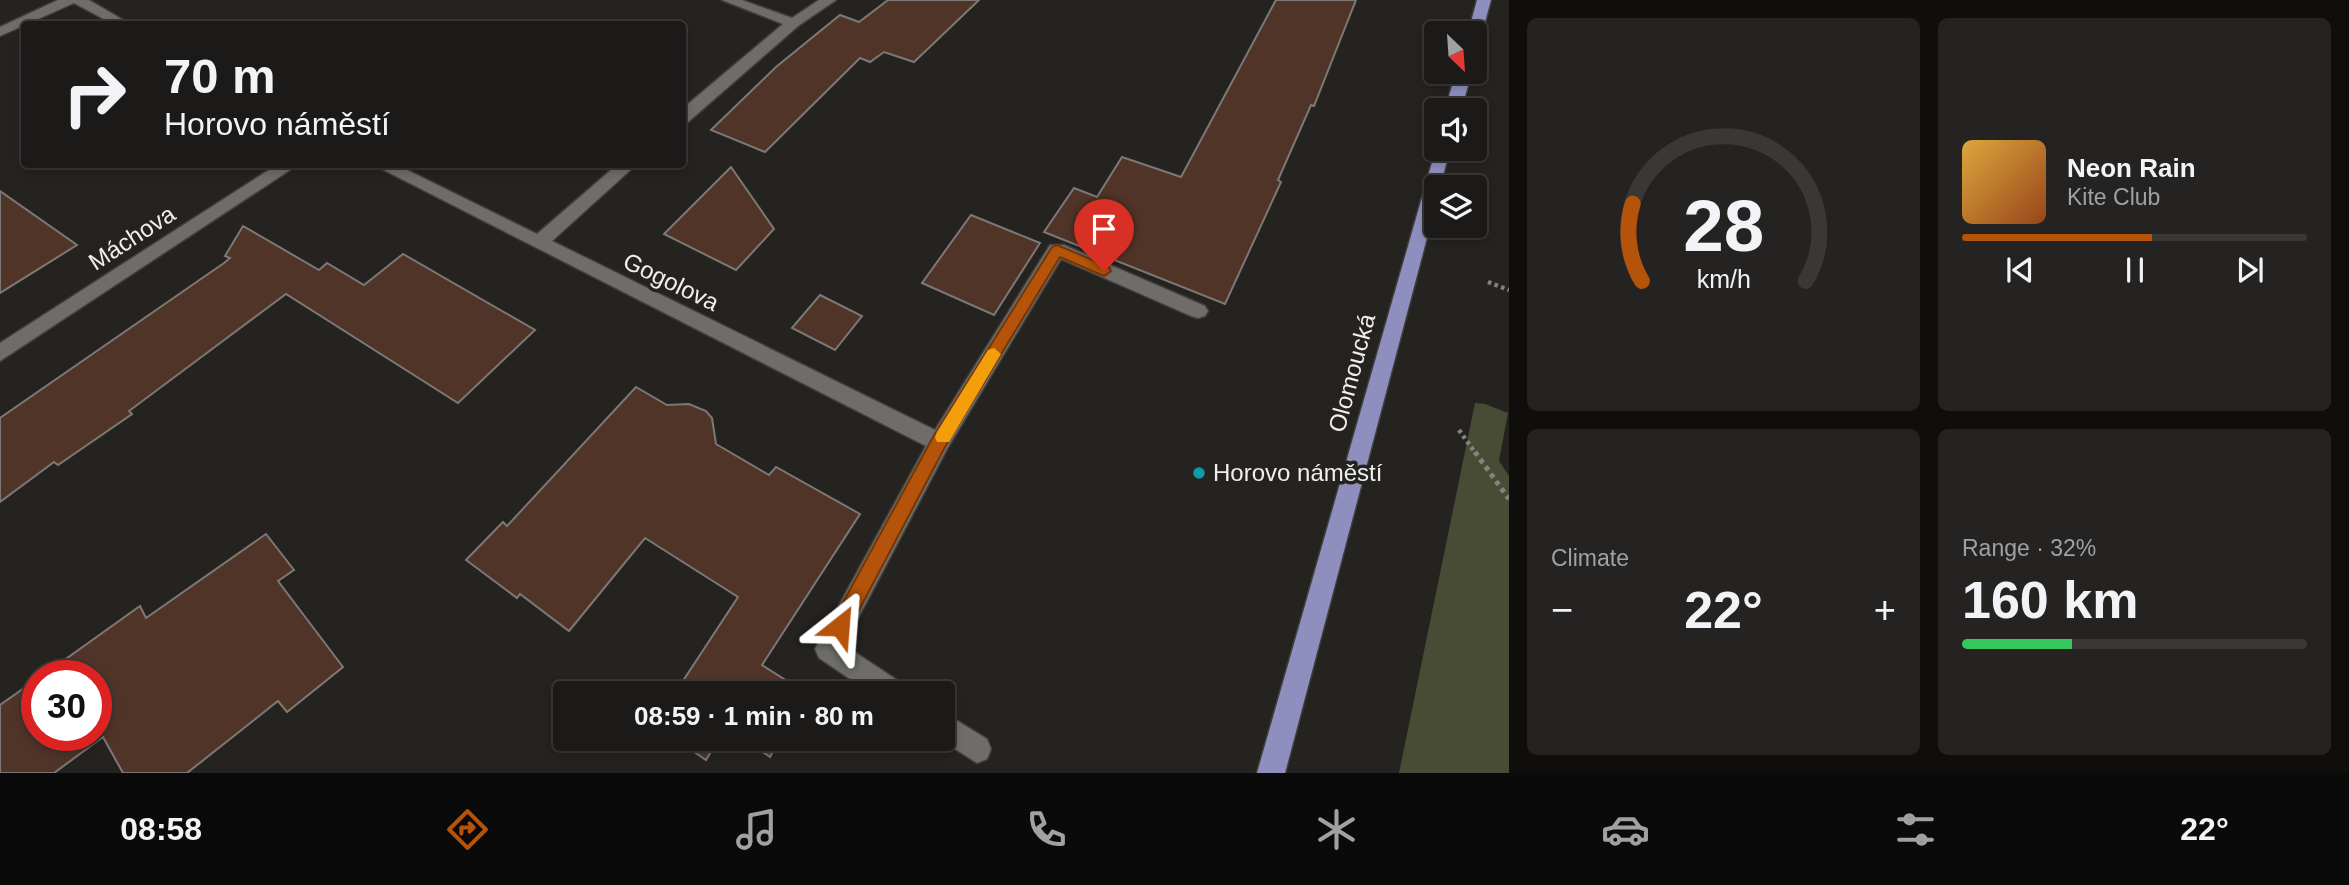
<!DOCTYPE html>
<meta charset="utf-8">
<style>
body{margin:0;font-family:Arial,sans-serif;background:#252321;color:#f1f3f6;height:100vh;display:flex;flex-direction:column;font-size:26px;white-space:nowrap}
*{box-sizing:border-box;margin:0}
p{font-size:23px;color:#a0a1a2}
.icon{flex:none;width:38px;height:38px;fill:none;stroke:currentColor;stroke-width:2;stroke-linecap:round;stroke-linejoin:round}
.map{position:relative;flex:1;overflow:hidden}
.details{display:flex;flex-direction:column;gap:18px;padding:18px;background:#0f0e0d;width:840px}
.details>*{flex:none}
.hud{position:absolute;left:21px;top:21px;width:665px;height:147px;border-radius:7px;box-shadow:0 4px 10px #0003,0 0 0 2px #3a3837;background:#1c1a18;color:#f1f3f6;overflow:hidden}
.needle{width:46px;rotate:155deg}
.fabs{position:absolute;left:1424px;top:21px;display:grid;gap:14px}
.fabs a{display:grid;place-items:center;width:63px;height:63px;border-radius:7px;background:#1c1a18;box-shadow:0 4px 10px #0003,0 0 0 2px #3a3837;font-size:35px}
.speed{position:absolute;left:21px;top:660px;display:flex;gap:14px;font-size:35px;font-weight:700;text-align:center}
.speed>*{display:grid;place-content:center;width:91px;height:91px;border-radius:50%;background:#1c1a18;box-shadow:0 4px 10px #0003,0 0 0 2px #3a3837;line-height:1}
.speed .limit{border:10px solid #d22;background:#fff;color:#111}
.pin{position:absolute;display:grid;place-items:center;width:60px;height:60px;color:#fff;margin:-72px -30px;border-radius:50% 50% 50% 0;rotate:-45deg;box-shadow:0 0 7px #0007}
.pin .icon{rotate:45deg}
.me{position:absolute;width:77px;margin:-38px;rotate:28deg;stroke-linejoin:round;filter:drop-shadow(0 0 5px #0008)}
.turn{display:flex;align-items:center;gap:24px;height:147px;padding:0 28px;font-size:32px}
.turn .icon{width:91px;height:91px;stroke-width:2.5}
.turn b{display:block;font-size:49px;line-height:60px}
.big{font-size:52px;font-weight:800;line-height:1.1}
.details .widget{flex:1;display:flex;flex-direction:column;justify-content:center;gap:10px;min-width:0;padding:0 24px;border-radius:10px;background:#252321}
.details .dial{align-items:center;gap:0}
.dial svg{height:182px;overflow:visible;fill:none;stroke:#3a3837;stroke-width:7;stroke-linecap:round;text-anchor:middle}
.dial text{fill:#f1f3f6;stroke:none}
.song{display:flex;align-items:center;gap:21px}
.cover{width:84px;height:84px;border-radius:10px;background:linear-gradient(135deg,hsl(40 70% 55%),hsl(20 70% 35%))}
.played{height:7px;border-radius:4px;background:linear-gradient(90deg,#b45309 55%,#3a3837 55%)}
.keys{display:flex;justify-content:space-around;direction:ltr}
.heat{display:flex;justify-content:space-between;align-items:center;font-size:38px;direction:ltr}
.charge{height:10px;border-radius:5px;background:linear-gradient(90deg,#34c759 32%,#3a3837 0)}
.details .tiles{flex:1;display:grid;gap:18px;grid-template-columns:repeat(2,1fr)}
.trip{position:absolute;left:553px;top:681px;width:402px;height:70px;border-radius:7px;background:#1c1a18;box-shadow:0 4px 10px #0003,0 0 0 2px #3a3837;font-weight:800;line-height:70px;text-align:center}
.tab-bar{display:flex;height:112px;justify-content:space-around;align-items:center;background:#0b0a0a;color:#a0a1a2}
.tab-bar .icon{width:49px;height:49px}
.tab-bar .selected{color:#b45309}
.tab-bar b{font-size:32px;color:#f1f3f6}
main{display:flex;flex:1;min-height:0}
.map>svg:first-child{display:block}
</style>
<main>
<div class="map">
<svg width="1509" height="773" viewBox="0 0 1509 773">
<rect width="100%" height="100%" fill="#252320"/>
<!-- green -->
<path fill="#494c34" d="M 1475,403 L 1485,404 L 1508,413 L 1499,461 L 1509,476 L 1509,773 L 1399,773 Z"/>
<!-- building -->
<g fill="#503427" stroke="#7c7876" stroke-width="2">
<path d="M 888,0 L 979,0 L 914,62 L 884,52 L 870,62 L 860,58 L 765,152 L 711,130 L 776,67 L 840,15 L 859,22 Z"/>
<path d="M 1276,0 L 1356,0 L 1314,106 L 1311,105 L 1278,180 L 1281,182 L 1225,304 L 1044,232 L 1074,188 L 1097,197 L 1122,157 L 1181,177 Z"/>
<path d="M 731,167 L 774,229 L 736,270 L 664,234 Z"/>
<path d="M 0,191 L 77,245 L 0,293 Z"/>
<path d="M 971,215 L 1040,243 L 994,315 L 922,283 Z"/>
<path d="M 243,226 L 319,270 L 327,263 L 364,285 L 403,254 L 535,330 L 458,403 L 286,294 L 129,411 L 132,414 L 58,465 L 54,462 L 0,502 L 0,418 L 224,263 L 230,258 L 225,256 Z"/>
<path d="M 820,295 L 862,316 L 835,350 L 792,328 Z"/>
<path d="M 636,387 L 667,405 L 689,404 L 706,411 L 712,418 L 716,444 L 769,475 L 776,467 L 860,514 L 762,665 L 806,693 L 675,693 L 738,597 L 645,538 L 569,631 L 520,594 L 517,598 L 466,560 L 503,522 L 507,526 Z"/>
<path d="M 266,534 L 294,570 L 278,581 L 343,667 L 287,712 L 278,701 L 187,773 L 123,773 L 103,737 L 54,773 L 0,773 L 0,705 L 37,679 L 37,735 L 96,735 L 96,676 L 42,676 L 140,606 L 146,618 Z"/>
<path d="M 674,738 L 719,738 L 706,760 Z"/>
<path d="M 742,738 L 780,738 L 770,757 Z"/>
</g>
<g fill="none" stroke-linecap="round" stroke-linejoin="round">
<defs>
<g id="minor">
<path d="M 58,0 L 89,0 L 130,24 L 113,24 L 74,3 L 0,36 L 0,27 Z"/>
<path d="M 722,0 L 742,0 L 792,18 L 819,0 L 836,0 L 798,26 L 688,122 L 682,123 L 682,109 L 783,24 Z"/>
<path d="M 278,164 L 299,164 L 0,361 L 0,343 Z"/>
<path d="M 372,164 L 395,164 L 537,234 L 618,164 L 637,164 L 552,241 L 935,430 L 1050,245 L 1064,245 L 1205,306 L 1208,311 L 1205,316 L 1198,318 L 1191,316 L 1061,259 L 947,449 L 844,645 L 903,684 L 907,693 L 871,693 L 819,658 L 815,649 L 926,446 Z"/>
<path d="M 943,712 L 987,739 L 991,749 L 987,759 L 977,763 L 938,738 L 943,738 Z"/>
</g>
<g id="major">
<path d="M 1477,0 L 1491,0 L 1482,33 L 1475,37 L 1475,33 L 1468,33 Z"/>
<path d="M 1456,72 L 1472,72 L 1461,110 L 1445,110 Z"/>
<path d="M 1437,145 L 1437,149 L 1450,149 L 1440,187 L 1437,187 L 1437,200 L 1285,773 L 1257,773 Z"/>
</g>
</defs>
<!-- minor casing -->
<use href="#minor" stroke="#403f3c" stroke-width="3"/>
<!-- major casing -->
<use href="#major" stroke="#403f3c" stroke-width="3"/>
<!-- path-far1 -->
<g stroke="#858381" stroke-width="4.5" stroke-dasharray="3.5 3.5" stroke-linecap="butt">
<path d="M 1488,282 L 1509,290"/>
<path d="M 1459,430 L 1476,454"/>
</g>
<!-- path -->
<path stroke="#858381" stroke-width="5" stroke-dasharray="4.5 4.5" stroke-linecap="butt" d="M 1475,452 L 1509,499"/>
<!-- minor -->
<use href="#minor" fill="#6f6d69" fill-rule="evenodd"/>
<!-- major -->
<use href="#major" fill="#8f8fbf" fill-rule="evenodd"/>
</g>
<!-- route -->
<path fill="#b45309" stroke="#753606" stroke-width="2" d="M 1057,245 L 1109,267 L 1111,271 L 1104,276 L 1060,257 L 945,447 L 847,633 L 840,636 L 834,633 L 831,626 L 834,619 L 933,437 L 1052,247 Z"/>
<!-- slow -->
<path fill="#f59e0b" d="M 994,348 L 1001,354 L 949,442 L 937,442 L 935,437 L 937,432 L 988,350 Z"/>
<!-- markers -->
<circle fill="#0f9aa8" stroke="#252320" stroke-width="2.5" cx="1199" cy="473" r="7"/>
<g text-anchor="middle" stroke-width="7" stroke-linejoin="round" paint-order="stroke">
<!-- street labels -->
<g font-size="24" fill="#f0efed" stroke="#252320">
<text transform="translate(132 238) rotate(-33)" y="8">Máchova</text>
<text transform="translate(671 282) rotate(26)" y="8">Gogolova</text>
<text transform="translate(1352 373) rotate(-75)" y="8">Olomoucká</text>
</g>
<!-- poi labels -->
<g font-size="24" fill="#f0efed" stroke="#252320" text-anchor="start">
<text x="1213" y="481">Horovo náměstí</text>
</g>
</g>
</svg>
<div class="fabs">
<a><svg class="needle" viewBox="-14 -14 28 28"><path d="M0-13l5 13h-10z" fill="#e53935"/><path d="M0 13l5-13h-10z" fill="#a0a1a2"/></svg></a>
<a><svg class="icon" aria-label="sound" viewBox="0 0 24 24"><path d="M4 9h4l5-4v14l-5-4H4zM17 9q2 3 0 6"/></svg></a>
<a><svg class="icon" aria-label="layers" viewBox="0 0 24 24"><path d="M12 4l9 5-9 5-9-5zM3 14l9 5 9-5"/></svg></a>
</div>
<div class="speed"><div class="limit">30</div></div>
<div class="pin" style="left:1104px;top:271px;background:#d93025"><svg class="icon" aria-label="arrive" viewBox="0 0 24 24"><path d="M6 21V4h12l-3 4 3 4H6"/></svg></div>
<svg class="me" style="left:840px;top:626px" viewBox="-20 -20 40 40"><path d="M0-17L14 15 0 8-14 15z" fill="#b45309" stroke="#fff" stroke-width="4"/></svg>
<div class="trip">08:59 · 1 min · 80 m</div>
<div class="hud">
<div class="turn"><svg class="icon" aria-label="right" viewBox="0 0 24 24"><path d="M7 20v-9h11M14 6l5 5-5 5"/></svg><div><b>70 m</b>Horovo náměstí</div></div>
</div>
</div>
<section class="details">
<div class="tiles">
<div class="widget dial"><svg viewBox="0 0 100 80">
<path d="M14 69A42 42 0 1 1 86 69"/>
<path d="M14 69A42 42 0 0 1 10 35" stroke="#b45309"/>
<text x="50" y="56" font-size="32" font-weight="700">28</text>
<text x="50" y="72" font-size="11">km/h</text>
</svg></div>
<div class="widget">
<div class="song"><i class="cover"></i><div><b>Neon Rain</b><p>Kite Club</p></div></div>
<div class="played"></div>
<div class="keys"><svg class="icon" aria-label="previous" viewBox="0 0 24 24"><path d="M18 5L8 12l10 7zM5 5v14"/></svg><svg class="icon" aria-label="pause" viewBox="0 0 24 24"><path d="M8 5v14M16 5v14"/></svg><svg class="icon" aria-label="next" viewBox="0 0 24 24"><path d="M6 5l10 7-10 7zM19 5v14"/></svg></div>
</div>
<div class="widget"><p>Climate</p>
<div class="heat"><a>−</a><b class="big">22°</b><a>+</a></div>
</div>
<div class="widget"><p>Range · 32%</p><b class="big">160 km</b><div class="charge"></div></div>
</div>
</section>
</main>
<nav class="tab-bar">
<b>08:58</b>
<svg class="icon selected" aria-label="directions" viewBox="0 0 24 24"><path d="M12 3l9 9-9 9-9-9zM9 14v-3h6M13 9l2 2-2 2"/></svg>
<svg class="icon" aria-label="music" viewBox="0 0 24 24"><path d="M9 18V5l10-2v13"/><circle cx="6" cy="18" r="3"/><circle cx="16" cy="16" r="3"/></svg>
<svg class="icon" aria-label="phone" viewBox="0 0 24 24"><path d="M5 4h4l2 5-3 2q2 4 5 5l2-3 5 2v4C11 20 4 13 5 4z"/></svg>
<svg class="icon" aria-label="climate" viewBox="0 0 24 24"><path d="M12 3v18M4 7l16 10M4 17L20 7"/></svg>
<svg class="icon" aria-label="car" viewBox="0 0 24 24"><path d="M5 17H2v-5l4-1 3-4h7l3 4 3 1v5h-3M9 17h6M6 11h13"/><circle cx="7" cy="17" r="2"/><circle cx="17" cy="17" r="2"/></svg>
<svg class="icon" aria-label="filters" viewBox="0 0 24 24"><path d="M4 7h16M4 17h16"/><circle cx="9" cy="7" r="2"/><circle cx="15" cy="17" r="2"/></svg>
<b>22°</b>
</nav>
